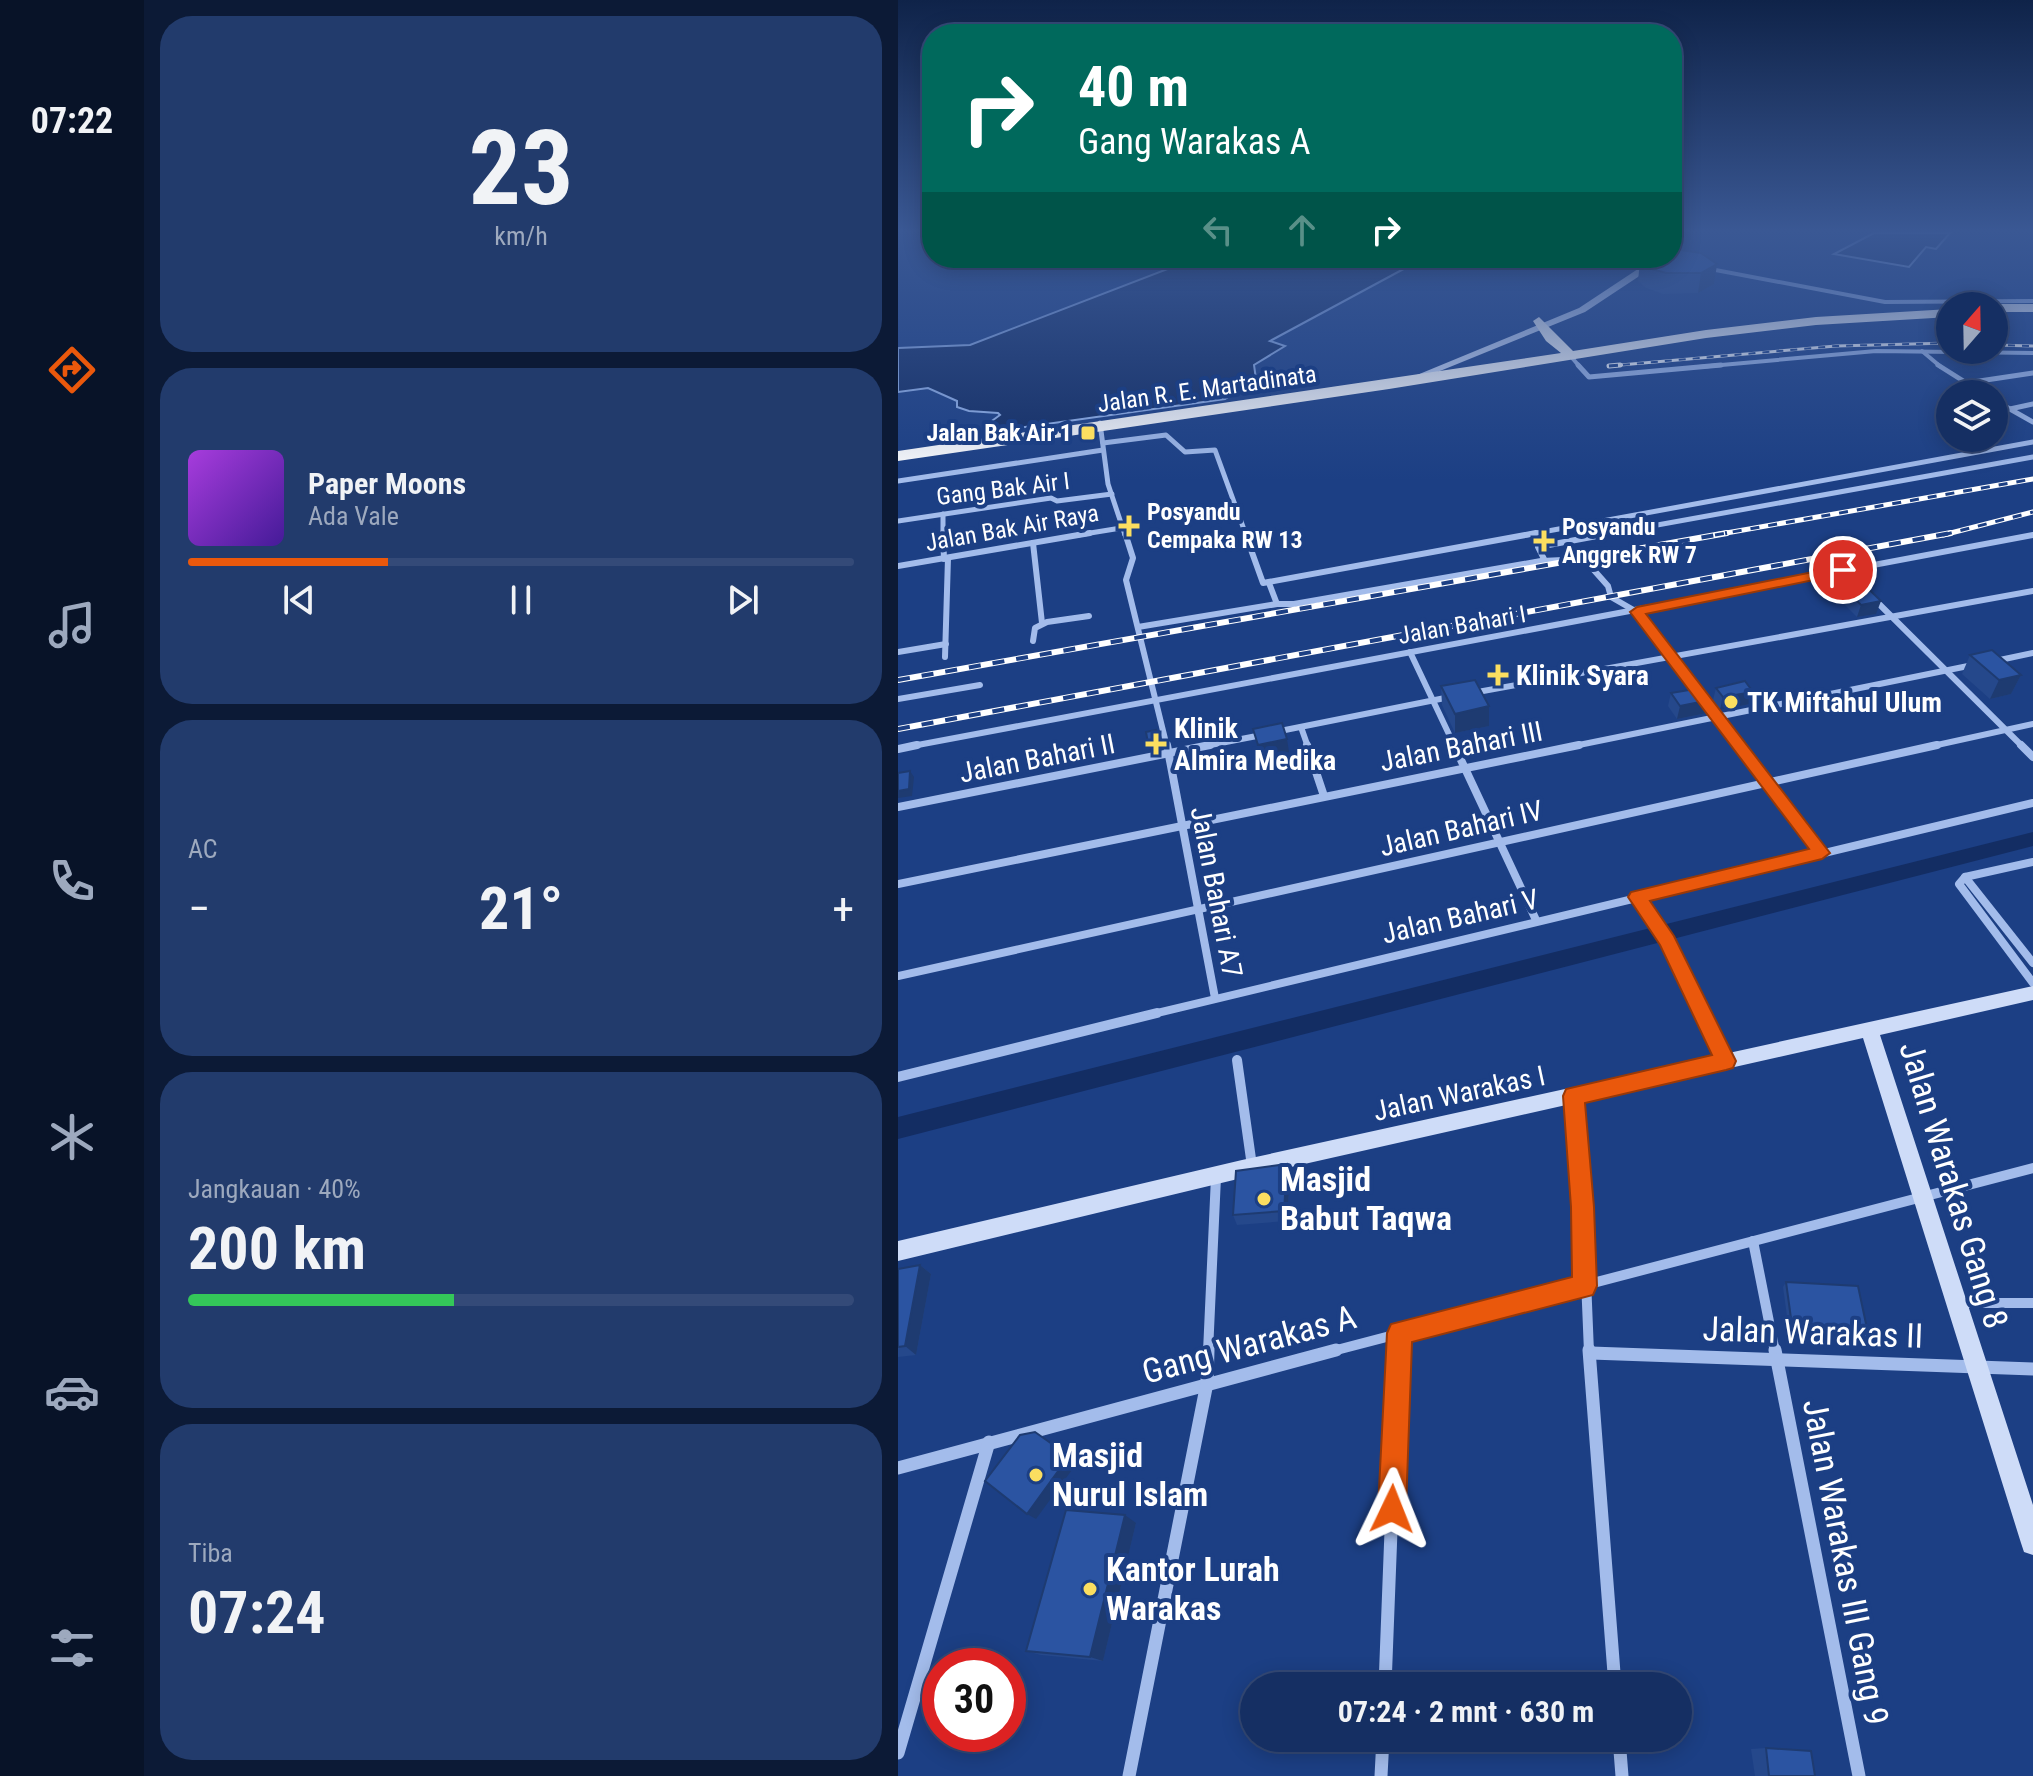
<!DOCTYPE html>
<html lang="id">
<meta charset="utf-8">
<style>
body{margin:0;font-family:"Roboto Condensed",sans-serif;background:#223b6c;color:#f1f3f6;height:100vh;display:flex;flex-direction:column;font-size:30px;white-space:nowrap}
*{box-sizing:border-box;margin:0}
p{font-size:26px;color:#9da9be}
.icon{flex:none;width:44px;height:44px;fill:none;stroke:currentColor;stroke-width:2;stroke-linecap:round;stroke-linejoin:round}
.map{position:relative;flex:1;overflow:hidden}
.drawer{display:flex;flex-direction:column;gap:16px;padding:16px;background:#0c1a36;width:754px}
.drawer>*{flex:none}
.top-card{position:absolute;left:24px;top:24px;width:760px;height:244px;border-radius:32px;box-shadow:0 4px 20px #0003,0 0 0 2px #344a78;background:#00695c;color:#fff;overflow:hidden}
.needle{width:52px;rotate:20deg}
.buttons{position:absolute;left:1038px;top:292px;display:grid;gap:16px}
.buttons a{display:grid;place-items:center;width:72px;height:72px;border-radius:50%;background:#152f63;box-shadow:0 4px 20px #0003,0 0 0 2px #344a78;font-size:40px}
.speed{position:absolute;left:24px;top:1648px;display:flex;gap:16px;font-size:40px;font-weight:700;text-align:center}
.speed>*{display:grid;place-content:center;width:104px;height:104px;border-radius:50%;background:#152f63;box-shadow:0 4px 20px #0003,0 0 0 2px #344a78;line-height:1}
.speed .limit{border:12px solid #d22;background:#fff;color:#111}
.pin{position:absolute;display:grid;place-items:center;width:68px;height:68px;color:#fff;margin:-34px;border:4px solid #fff;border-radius:50%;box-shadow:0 2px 8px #0007}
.me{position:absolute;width:88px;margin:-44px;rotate:2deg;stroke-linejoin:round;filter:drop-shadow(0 0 6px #0008)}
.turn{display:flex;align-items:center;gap:28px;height:168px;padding:0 24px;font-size:36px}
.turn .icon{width:104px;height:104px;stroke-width:2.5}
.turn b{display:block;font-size:56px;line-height:68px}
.lanes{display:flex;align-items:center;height:76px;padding:0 24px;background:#0003;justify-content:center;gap:40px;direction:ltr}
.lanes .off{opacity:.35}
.big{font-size:60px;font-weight:700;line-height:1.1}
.drawer .card{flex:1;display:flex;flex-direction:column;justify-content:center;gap:12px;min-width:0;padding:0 28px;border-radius:32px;background:#223b6c}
.drawer .dial{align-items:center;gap:0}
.dial b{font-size:104px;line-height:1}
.song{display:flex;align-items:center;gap:24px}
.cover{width:96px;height:96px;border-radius:12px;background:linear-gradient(135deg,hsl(280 70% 55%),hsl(260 70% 35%))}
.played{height:8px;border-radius:4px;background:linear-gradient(90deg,#ea580c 30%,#344a78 30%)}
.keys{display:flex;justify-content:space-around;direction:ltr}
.heat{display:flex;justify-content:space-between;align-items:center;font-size:44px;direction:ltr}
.charge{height:12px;border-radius:6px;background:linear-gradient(90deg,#34c759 40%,#344a78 0)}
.trip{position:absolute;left:342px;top:1672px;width:452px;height:80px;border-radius:40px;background:#152f63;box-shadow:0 4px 20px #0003,0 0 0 2px #344a78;font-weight:700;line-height:80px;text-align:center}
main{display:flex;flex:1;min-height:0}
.tabs{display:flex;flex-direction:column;width:144px;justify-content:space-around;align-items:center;background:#081328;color:#9da9be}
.tabs .icon{width:56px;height:56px}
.tabs .active{color:#ea580c}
.tabs b{font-size:36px;color:#f1f3f6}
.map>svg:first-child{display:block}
</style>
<main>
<nav class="tabs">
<b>07:22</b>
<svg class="icon active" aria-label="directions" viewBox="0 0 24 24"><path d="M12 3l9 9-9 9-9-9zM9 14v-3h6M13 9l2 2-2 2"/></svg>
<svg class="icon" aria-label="music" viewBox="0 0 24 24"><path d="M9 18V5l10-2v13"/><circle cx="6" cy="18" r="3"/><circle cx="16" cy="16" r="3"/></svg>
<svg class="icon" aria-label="phone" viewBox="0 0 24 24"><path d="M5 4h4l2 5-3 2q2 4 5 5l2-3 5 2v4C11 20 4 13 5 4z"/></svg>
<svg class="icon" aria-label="climate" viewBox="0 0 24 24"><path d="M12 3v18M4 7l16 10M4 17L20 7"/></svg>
<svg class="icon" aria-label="car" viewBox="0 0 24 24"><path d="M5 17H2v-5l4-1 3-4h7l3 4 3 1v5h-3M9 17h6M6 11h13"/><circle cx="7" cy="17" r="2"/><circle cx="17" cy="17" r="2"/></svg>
<svg class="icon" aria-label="filters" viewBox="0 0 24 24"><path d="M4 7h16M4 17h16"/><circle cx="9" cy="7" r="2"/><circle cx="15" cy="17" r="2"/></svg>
</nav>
<section class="drawer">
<div class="card dial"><b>23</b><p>km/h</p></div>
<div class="card">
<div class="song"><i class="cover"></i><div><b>Paper Moons</b><p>Ada Vale</p></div></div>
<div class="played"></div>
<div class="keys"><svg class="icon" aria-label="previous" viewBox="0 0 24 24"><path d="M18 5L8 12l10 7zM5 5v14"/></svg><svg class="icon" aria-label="pause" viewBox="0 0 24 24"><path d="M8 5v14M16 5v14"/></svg><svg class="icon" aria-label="next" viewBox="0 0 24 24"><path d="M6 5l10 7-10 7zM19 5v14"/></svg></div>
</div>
<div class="card"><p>AC</p>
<div class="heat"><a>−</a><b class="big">21°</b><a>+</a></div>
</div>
<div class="card"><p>Jangkauan · 40%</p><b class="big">200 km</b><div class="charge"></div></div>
<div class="card"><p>Tiba</p><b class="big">07:24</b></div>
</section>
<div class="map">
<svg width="1135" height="1776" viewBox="0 0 1135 1776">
<rect width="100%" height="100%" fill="#1c3f84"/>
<!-- water -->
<g fill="#132d63" stroke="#96b5ec" stroke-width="2">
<path d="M 976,233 L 1052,233 L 1038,249 L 1028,247 L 1011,267 L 936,254 Z"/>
<path d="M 298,258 L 526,258 L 372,341 L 387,346 L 356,365 L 358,379 L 327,399 L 91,432 L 87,426 L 102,415 L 100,413 L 71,411 L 59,407 L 59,401 L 30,388 L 0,392 L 0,348 L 72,345 Z"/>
</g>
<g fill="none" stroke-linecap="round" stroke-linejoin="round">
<!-- canal -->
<path fill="#132d63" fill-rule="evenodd" d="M 1135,832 L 1135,846 L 0,1139 L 0,1117 Z"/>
<!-- street-far5 -->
<g stroke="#a3bceb" stroke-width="4">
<path d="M 807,268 L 987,302 L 1135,301"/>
<path d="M 1024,351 L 1043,367"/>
<path d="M 669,352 L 682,367"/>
<path d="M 801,367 L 978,351 L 1135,353"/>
</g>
<!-- street-far4 -->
<g stroke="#a3bceb" stroke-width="5">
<path d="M 680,365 L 691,377 L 823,365"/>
<path d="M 1040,365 L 1086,394"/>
<path d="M 1068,383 L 1135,373"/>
<path d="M 1096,400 L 1135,422"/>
<path d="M 1112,409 L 1135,404"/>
<path d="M 202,423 L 210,484 L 227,535"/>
<path d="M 205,443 L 268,435 L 287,452 L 317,450 L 348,535"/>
<path d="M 0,481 L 205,450"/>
<path d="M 45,514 L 45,535"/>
<path d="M 0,521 L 153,498 L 159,501 L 214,494"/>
<path d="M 180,535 L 223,528"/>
<path d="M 628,535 L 1135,442"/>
<path d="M 704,535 L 1135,457"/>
</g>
<!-- street-far3 -->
<g stroke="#a3bceb" stroke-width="6">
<path d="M 45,533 L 46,559"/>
<path d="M 227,533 L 235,558 L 228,580 L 269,747"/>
<path d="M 347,533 L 365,583 L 638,533"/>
<path d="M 135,543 L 144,623"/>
<path d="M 644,561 L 686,559 L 710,586 L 713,597 L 739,612 L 843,747"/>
<path d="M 0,566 L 192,533"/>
<path d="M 371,583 L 379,604 L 396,604 L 643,561 L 646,559 L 640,547 L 715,533"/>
<path d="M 975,598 L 1125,747"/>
<path d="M 240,627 L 379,604"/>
<path d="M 135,641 L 137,628 L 149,622 L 191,616"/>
<path d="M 0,652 L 48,644"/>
<path d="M 512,652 L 557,747"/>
<path d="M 47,657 L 50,558"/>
<path d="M 1097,661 L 1135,653"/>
<path d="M 574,693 L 1135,591"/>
<path d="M 0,699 L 82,685"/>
<path d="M 403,727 L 410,747"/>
<path d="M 377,732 L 552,697"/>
<path d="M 9,747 L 1135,535"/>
<path d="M 302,747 L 364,735"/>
<path d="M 671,747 L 1075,665"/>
<path d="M 1030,747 L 1135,724"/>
</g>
<!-- street-far2 -->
<g stroke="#a3bceb" stroke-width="8">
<path d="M 269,745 L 317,998"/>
<path d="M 409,745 L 426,796"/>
<path d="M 556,745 L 638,920"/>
<path d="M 841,745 L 924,853"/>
<path d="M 1123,745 L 1135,757"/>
<path d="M 0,749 L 19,745"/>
<path d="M 0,807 L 312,745"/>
<path d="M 1135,862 L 1067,877 L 1061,884 L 1135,983"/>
<path d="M 1067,877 L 1135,963"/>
<path d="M 0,884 L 681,745"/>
<path d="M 739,897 L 769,941 L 805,1015"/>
<path d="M 0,976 L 1039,745"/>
<path d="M 251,1015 L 1135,803"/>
</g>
<!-- street-far1 -->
<g stroke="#a3bceb" stroke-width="10">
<path d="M 804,1013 L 828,1061"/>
<path d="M 339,1060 L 354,1166"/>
<path d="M 0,1077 L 259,1013"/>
<path d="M 676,1096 L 685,1207 L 691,1352"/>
<path d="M 855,1241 L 877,1352"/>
<path d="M 1060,1303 L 1135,1303"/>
<path d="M 310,1352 L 318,1177"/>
<path d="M 431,1352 L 1135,1168"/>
<path d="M 500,1352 L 501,1333"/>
</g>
<!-- street -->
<g stroke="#a3bceb" stroke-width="13">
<path d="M 691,1350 L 717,1686"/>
<path d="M 877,1350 L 961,1776"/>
<path d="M 693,1353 L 1135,1369"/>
<path d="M 0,1468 L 438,1350"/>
<path d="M 487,1686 L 500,1350"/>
<path d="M 721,1738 L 724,1776"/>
<path d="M 0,1753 L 91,1442"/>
<path d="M 231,1776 L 309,1383 L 310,1350"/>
<path d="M 483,1776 L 485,1738"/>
</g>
<!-- secondary -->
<g fill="#cedcf8" fill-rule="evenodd">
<path d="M 760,262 L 763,266 L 752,269 L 687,312 L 510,384 L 502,382 L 681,308 L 746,265 Z"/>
<path d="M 1135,986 L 1135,1000 L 982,1035 L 1135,1505 L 1135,1555 L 1126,1552 L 1123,1543 L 965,1038 L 344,1178 L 0,1261 L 0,1241 L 344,1160 Z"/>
</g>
<!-- highway -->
<g fill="#fff" fill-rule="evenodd">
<path d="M 1096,304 L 1135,304 L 1135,312 L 1096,312 L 1096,306 L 1091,306 Z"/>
<path d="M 1052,309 L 1052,317 L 918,325 L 808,338 L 491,389 L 0,461 L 0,451 L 663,353 L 648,341 L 635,321 L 641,317 L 675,351 L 808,330 L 918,317 Z"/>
</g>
<defs>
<g id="rail-far2">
<path d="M 1096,345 L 1135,346"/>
<path d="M 711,366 L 938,346 L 1052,343"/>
</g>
<g id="rail-far1">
<path d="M 711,366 L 722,365"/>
<path d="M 817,535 L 1135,479"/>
<path d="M 1045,535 L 1135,512"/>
</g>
<g id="rail">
<path d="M 0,680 L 829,533"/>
<path d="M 0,729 L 1053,533"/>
</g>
</defs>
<!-- rail-far2 casing -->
<use href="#rail-far2" stroke="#fff" stroke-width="3"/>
<!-- rail-far1 casing -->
<use href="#rail-far1" stroke="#fff" stroke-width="5"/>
<!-- rail casing -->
<use href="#rail" stroke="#fff" stroke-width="6"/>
<!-- rail-far2 -->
<use href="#rail-far2" stroke="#1c3f84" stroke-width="2" stroke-dasharray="7" stroke-linecap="butt"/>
<!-- rail-far1 -->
<use href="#rail-far1" stroke="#1c3f84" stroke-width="3" stroke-dasharray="9" stroke-linecap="butt"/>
<!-- rail -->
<use href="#rail" stroke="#1c3f84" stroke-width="4" stroke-dasharray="12" stroke-linecap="butt"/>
</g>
<!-- wall -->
<g fill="#25488b">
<path d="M 742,261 L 819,264 L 816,284 L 800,293 L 765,294 L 748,288 L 740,281 Z"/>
<path d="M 938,579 L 978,614 L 959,617 L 934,592 Z"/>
<path d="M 1072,655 L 1123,675 L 1113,694 L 1092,699 L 1064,674 Z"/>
<path d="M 543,686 L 591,706 L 591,726 L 557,733 L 544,705 Z"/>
<path d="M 818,688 L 855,692 L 852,704 L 822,710 L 815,700 Z"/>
<path d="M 773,693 L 812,700 L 809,713 L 779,719 L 770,706 Z"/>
<path d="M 392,1174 L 389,1221 L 339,1225 L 335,1215 Z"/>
<path d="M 22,1265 L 33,1274 L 18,1355 L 0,1357 L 0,1269 Z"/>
<path d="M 888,1282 L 971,1338 L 967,1343 L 892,1338 L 885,1287 Z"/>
<path d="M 238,1523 L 205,1661 L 143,1655 L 128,1651 Z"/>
<path d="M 868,1748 L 917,1776 L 857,1776 L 853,1749 Z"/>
</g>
<!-- shaded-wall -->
<g fill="#1e3b71">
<path d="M 819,264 L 816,284 L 800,293 L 803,273 Z"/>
<path d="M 983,601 L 978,614 L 959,617 L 963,605 Z"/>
<path d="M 1123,675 L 1113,694 L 1092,699 L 1101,680 Z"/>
<path d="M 855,692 L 852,704 L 822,710 L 825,697 Z"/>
<path d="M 812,700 L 809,713 L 779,719 L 782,706 Z"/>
<path d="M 591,706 L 591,726 L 557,733 L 557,714 Z"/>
<path d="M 258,730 L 262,747 L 252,750 L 250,743 Z"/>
<path d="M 389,739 L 391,752 L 363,758 L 360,745 Z"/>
<path d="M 12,771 L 16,777 L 14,796 L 0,798 L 0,791 Z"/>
<path d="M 389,1164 L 392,1174 L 389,1221 L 386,1211 Z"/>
<path d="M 22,1265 L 33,1274 L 18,1355 L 7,1346 Z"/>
<path d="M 171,1456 L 179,1463 L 138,1519 L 129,1514 Z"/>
<path d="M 227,1515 L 238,1523 L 205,1661 L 192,1657 Z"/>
</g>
<!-- building -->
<g fill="#2b54a2" stroke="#1e3b71" stroke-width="2">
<path d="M 776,249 L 803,253 L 819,264 L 803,273 L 768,273 L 750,268 L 742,261 L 747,258 L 774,258 L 774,250 Z"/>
<path d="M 957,576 L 983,601 L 963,605 L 938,579 Z"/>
<path d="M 1094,650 L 1123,675 L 1101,680 L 1072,655 Z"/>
<path d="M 577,680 L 591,706 L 557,714 L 543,686 Z"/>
<path d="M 847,681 L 855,692 L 825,697 L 818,688 Z"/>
<path d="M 803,688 L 812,700 L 782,706 L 773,693 Z"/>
<path d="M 384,723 L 389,739 L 360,745 L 355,729 Z"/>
<path d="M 258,730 L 260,741 L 250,743 L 248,732 Z"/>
<path d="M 12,771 L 11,789 L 0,791 L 0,773 Z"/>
<path d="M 389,1164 L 386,1211 L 335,1215 L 338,1171 Z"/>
<path d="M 22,1265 L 7,1346 L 0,1347 L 0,1269 Z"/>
<path d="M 888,1282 L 960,1286 L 971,1338 L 895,1333 Z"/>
<path d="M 137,1432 L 171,1456 L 129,1514 L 87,1481 L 122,1435 Z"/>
<path d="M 168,1510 L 227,1515 L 192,1657 L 128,1651 Z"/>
<path d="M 868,1748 L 913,1751 L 917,1776 L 871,1776 Z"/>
</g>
<!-- sky -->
<linearGradient id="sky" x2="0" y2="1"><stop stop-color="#0f2349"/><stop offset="0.48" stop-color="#3a5894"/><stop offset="1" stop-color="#3a5894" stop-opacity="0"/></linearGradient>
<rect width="1135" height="481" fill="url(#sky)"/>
<!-- route -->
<path fill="#ea580c" stroke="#983908" stroke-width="2" d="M 945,566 L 950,567 L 950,573 L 748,614 L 932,853 L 924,859 L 752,901 L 776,936 L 838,1061 L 835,1068 L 828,1070 L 687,1103 L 696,1207 L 699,1286 L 695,1295 L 514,1342 L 508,1509 L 504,1519 L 494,1523 L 484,1519 L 480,1509 L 489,1333 L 493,1324 L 674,1277 L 673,1207 L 665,1096 L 668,1089 L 814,1055 L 762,945 L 730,897 L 733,892 L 911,849 L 732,612 L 739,607 Z"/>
<!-- markers -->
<g fill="#fbde60" stroke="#1c3f84" stroke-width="3">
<rect x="182" y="425" width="16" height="16" rx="4"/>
<path d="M227 514h8v8h8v8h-8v8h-8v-8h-8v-8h8z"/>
<path d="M642 529h8v8h8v8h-8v8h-8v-8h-8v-8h8z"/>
<path d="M596 663h8v8h8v8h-8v8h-8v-8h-8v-8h8z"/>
<circle cx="833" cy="702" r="8"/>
<path d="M254 732h8v8h8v8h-8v8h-8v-8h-8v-8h8z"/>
<circle cx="366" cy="1199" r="8"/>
<circle cx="138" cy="1475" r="8"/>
<circle cx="192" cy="1589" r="8"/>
</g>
<g text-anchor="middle" stroke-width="8" stroke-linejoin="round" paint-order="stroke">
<!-- far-street labels -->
<g font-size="24" fill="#fff" stroke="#1c3f84">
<text transform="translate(309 389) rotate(-8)" y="8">Jalan R. E. Martadinata</text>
<text transform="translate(105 489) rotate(-7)" y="8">Gang Bak Air I</text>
<text transform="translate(114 528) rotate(-10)" y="8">Jalan Bak Air Raya</text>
<text transform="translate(564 625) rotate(-10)" y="8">Jalan Bahari I</text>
</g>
<!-- far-poi labels -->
<g font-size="24" font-weight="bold" fill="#fff" stroke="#1c3f84" text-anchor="start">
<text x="174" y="441" text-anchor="end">Jalan Bak Air 1</text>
<text x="249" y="520">Posyandu<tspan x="249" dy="28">Cempaka RW 13</tspan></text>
<text x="664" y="535">Posyandu<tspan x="664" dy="28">Anggrek RW 7</tspan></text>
</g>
<!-- poi labels -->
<g font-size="28" font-weight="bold" fill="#fff" stroke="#1c3f84" text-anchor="start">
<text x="618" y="685">Klinik Syara</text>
<text x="849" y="712">TK Miftahul Ulum</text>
<text x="276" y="738">Klinik<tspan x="276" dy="32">Almira Medika</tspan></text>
</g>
<!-- street labels -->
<g font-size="28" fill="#fff" stroke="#1c3f84">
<text transform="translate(563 746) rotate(-11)" y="10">Jalan Bahari III</text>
<text transform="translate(139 758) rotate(-11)" y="10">Jalan Bahari II</text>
<text transform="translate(563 828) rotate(-13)" y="10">Jalan Bahari IV</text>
<text transform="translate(319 892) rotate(79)" y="10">Jalan Bahari A7</text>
<text transform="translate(562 916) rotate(-13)" y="10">Jalan Bahari V</text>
<text transform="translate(561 1093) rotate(-12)" y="10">Jalan Warakas I</text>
</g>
<!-- near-poi labels -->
<g font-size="34" font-weight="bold" fill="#fff" stroke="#1c3f84" text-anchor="start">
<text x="382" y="1191">Masjid<tspan x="382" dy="39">Babut Taqwa</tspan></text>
<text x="154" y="1467">Masjid<tspan x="154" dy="39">Nurul Islam</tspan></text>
<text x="208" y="1581">Kantor Lurah<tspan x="208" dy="39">Warakas</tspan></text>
</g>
<!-- near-street labels -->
<g font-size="34" fill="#fff" stroke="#1c3f84">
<text transform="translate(1056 1185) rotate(73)" y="12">Jalan Warakas Gang 8</text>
<text transform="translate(915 1332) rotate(2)" y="12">Jalan Warakas II</text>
<text transform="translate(351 1344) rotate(-15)" y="12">Gang Warakas A</text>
<text transform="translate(948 1562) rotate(79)" y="12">Jalan Warakas III Gang 9</text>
</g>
</g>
</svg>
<div class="buttons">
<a><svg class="needle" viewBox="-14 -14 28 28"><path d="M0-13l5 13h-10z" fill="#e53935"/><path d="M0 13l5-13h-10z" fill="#9da9be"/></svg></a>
<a><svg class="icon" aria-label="layers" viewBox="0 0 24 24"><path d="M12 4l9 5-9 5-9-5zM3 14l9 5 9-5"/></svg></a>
</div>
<div class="speed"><div class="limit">30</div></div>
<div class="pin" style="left:945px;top:570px;background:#d93025"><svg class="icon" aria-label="arrive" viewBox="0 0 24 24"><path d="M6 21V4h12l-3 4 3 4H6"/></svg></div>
<svg class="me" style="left:494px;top:1509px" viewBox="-20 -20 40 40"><path d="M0-17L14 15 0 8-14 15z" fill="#ea580c" stroke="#fff" stroke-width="4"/></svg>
<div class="trip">07:24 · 2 mnt · 630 m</div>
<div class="top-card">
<div class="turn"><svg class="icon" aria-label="right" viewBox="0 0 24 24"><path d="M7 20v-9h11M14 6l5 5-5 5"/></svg><div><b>40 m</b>Gang Warakas A</div></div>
<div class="lanes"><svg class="icon off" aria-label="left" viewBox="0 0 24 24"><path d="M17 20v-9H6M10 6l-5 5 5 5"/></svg><svg class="icon off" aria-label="ahead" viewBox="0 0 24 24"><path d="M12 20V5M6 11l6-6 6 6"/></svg><svg class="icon" aria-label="right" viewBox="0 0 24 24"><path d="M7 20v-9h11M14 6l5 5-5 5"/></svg></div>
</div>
</div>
</main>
